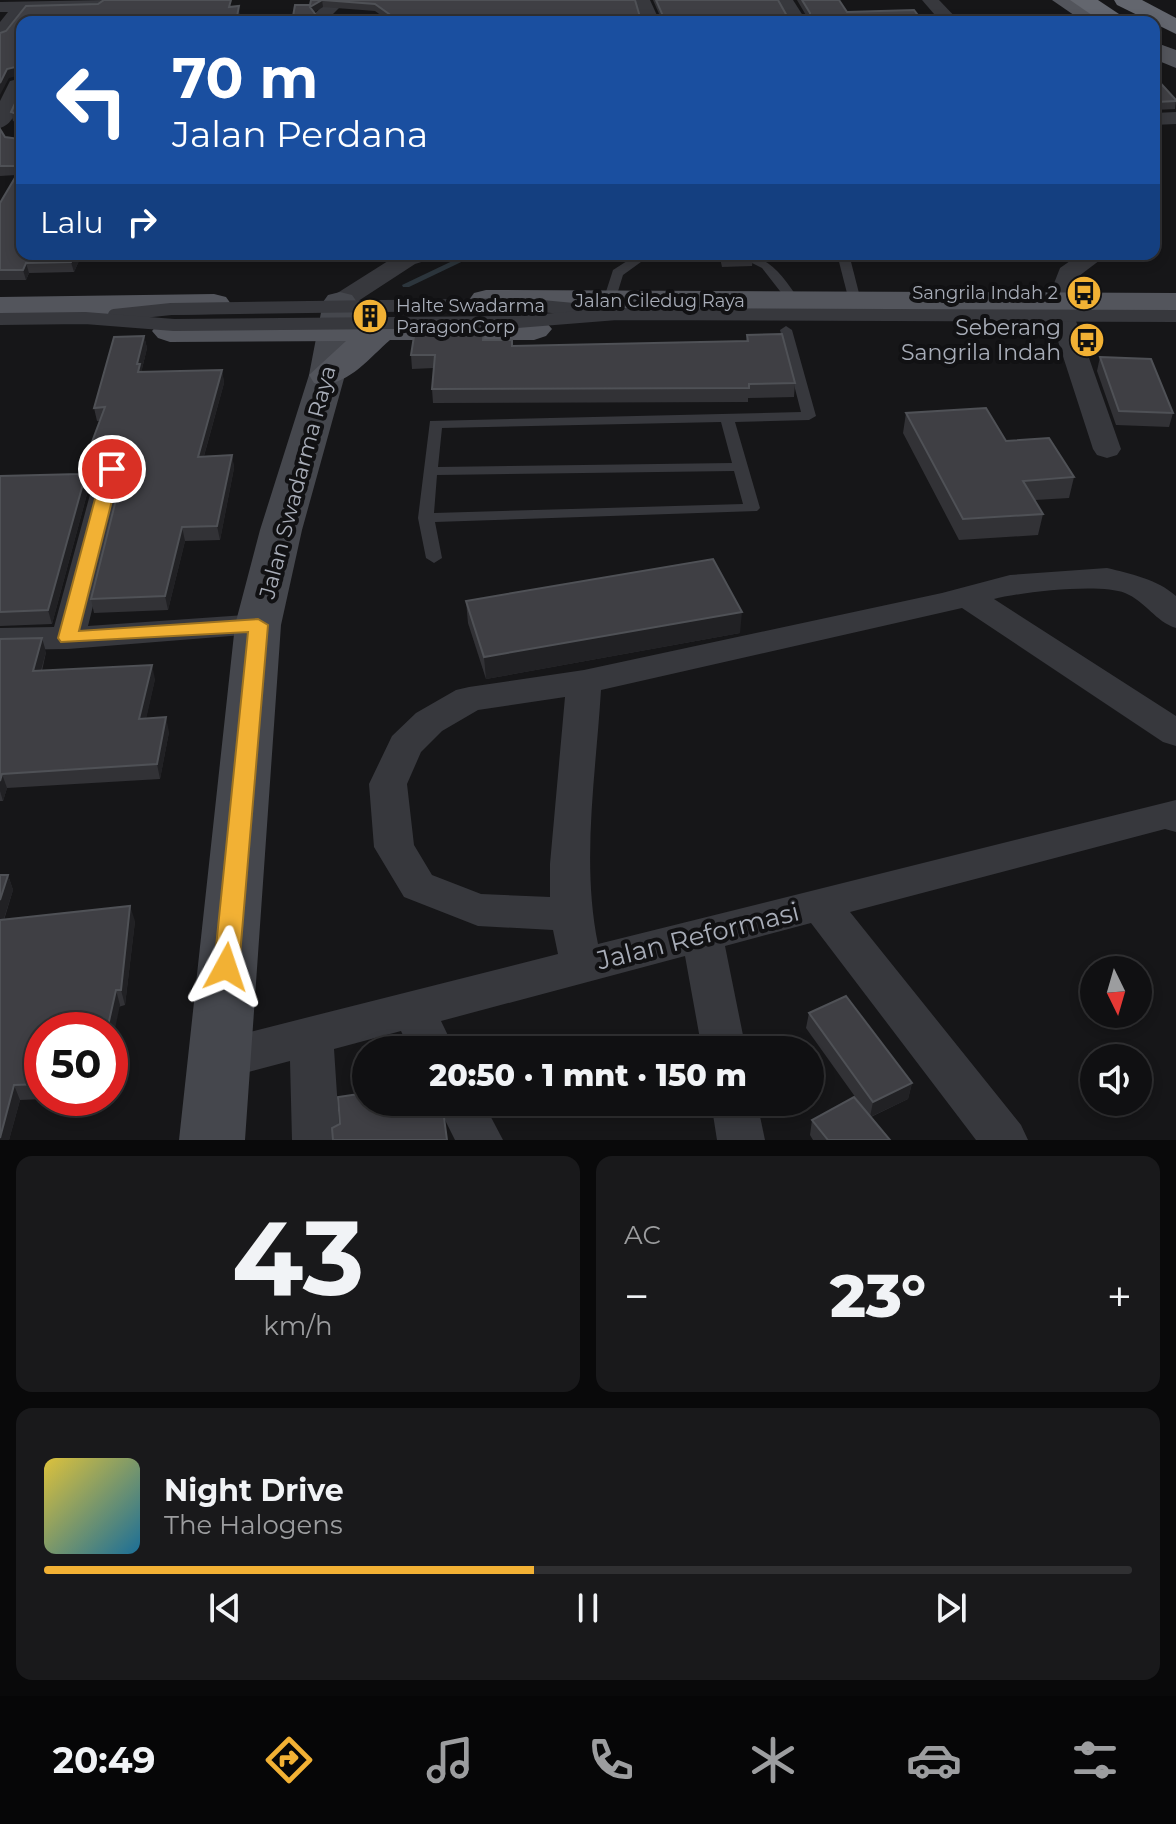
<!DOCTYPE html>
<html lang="id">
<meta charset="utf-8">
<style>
body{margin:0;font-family:Montserrat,sans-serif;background:#19191b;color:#f1f3f6;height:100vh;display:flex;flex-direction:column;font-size:30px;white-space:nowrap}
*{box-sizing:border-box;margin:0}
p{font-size:26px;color:#9c9d9f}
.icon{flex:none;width:44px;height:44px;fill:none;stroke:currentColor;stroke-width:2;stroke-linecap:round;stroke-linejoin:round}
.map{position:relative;height:1140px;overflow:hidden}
.panel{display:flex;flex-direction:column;gap:16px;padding:16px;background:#09090a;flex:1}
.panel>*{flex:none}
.guide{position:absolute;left:16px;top:16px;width:1144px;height:244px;border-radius:16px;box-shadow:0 4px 12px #0003,0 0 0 2px #303032;background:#1a4fa0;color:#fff;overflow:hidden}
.needle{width:52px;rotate:175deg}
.buttons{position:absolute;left:1080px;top:956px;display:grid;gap:16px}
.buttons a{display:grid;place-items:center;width:72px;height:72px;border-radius:50%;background:#101012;box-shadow:0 4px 12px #0003,0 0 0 2px #303032;font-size:40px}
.speed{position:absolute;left:24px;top:1012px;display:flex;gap:16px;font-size:40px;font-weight:700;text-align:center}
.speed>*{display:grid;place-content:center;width:104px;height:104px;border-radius:50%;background:#101012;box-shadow:0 4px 12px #0003,0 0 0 2px #303032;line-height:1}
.speed .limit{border:12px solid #d22;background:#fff;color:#111}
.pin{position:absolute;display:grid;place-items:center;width:68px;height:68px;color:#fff;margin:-34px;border:4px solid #fff;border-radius:50%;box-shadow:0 2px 8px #0007}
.me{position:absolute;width:88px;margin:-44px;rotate:5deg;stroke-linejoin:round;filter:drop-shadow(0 0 6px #0008)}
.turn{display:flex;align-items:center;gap:28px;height:168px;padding:0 24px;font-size:36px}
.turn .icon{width:104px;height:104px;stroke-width:2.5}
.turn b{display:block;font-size:56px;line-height:68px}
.then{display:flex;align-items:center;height:76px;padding:0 24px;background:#0003;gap:16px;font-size:30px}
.big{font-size:60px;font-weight:800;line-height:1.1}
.panel .tile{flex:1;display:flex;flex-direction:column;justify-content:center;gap:12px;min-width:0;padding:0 28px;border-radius:16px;background:#19191b}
.panel .dial{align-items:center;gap:0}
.dial b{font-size:104px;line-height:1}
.song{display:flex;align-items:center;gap:24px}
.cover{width:96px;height:96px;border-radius:12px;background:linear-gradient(135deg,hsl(50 70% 55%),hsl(200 70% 35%))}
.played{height:8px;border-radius:4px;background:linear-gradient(90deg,#f2b134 45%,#303032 45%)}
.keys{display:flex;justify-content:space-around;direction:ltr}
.heat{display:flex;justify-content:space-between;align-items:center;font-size:44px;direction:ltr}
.panel .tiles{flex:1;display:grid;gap:16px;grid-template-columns:1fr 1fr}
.tile:last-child{grid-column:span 2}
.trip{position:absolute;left:352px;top:1036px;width:472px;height:80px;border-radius:40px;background:#101012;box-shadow:0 4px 12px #0003,0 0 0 2px #303032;font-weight:800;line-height:80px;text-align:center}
.menu{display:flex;height:128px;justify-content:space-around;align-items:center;background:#060607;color:#9c9d9f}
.menu .icon{width:56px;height:56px}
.menu .active{color:#f2b134}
.menu b{font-size:36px;color:#f1f3f6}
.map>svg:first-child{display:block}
</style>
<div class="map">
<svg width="1176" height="1140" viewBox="0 0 1176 1140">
<rect width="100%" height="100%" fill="#161618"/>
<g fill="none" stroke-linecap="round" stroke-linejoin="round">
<!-- stream -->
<path fill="#2c353c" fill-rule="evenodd" d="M 467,254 L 478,254 L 409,287 L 403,287 L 402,285 Z"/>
<!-- service -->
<g fill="#37383d" fill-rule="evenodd">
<path d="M 638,254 L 652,254 L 623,275 L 615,301 L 613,304 L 605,304 L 603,301 L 613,270 Z"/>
<path d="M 734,254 C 770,254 781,274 800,301 L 798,304 L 790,304 L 762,268 Z"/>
<path d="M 837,254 L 849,254 L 861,301 L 859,304 L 851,304 L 849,301 Z"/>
<path d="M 786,326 L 792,330 L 816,416 L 809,420 L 735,422 L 760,508 L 757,511 L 435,522 L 442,558 L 434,563 L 426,558 L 418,518 L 430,421 L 801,412 L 780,330 ZM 721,422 L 732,463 L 438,467 L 442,428 ZM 734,471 L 743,504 L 434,513 L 437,475 Z"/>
</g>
<!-- minor -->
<g fill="#37383d" fill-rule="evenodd">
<path d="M 105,0 L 107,4 L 99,9 L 26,11 L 6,38 L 0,39 L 0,22 L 8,12 L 0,12 L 0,2 Z"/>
<path d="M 329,0 L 347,0 L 325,22 L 306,22 Z"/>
<path d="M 634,0 L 650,0 L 660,22 L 642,22 Z"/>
<path d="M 777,0 L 793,0 L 807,22 L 789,22 Z"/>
<path d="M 922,0 L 939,0 L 960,22 L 941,22 Z"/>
<path d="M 22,78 C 22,94 18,123 0,128 L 0,101 L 10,81 Z"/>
<path d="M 1176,112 L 1176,124 L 1154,125 L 1154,113 Z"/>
<path d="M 399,254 L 435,254 L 431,259 L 415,264 L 349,307 L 331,307 L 328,302 L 331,297 Z"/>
<path d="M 1080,254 L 1108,254 L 1079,276 L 1070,304 L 1121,449 L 1117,455 L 1107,458 L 1097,455 L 1093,449 L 1046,304 L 1060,268 Z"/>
<path d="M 112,460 L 122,463 L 127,469 L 88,626 L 258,614 L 270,617 L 275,625 L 270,633 L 68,649 L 0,650 L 0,628 L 54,627 L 97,469 L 102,463 Z"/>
<path d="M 1107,568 C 1131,574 1157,579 1176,596 L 1176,628 C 1156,622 1145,601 1125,593 C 1100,583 1021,592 994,599 L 1176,716 L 1176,746 L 1163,742 L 962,608 L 601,690 C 596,773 581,862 598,944 L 1176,800 L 1176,832 L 1165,829 L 850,912 L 1021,1125 L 1028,1140 L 976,1140 L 811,923 L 725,946 L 746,1050 L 702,1050 L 685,956 L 441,1021 L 455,1050 L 410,1050 L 401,1031 L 334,1049 L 340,1140 L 292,1140 L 290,1061 L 218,1080 L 202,1074 L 195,1060 L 202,1046 L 218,1040 L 558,954 L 553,930 L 478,926 L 404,897 L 374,847 L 369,784 L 392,736 L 416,713 L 456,690 L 469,687 L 584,670 L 942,593 L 1010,575 ZM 565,697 L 550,864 L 550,897 L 481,894 L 432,875 L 414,845 L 407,784 L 421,752 L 442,731 L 478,710 Z"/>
<path d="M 436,1102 L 483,1102 L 503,1140 L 455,1140 Z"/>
<path d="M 711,1102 L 757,1102 L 765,1140 L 717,1140 Z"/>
</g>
<!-- secondary -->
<path fill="#45474d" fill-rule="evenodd" d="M 340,292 L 352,295 L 357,302 L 345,375 L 302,530 L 281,625 L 245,1140 L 179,1140 L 235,625 L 260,530 L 309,375 L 323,302 L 328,295 Z"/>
<!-- primary -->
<g fill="#53555c" fill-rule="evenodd">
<path d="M 1052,0 L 1080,0 L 1113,22 L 1084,22 Z"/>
<path d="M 1154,42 L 1176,50 L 1176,68 L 1154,59 Z"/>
<path d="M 486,290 L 1176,293 L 1176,313 L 486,310 L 474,307 L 469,300 L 474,293 Z"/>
<path d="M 214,294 L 226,297 L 231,304 L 226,311 L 214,314 L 0,317 L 0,297 Z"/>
<path d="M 534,318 L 546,322 L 552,329 L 546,336 L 534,340 L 390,340 C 368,359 345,390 314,383 L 309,375 L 346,341 L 170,342 L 158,338 L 152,331 L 158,324 L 170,320 Z"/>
</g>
<!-- motorway -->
<g fill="#63666e" fill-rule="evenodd">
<path d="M 1070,0 L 1098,0 L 1131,22 L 1102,22 Z"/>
<path d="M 1114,0 L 1142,0 L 1176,18 L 1176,34 L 1117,5 Z"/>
</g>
<!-- service-bridge -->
<g stroke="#37383d" stroke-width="12">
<path d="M 114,315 L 171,309 L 520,304 L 595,311"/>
<path d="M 0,319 L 85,318 L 174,325 L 517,322 L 617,314 L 1176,316"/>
</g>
</g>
<!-- wall -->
<g fill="#323236" fill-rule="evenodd">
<path d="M 311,0 L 635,0 L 640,17 L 660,16 L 653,0 L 778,0 L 787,16 L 807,17 L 797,0 L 839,0 L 847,12 L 923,22 L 292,22 L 310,5 ZM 323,7 L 375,11 L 385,18 L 316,15 L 314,12 Z"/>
<path d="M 1154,76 L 1176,100 L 1175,109 L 1154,110 Z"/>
<path d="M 22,89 L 22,124 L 13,121 L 11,112 Z"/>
<path d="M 0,129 L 5,137 L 19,139 L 22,136 L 22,254 L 82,254 L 74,272 L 29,273 L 26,280 L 0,280 L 0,203 L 16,175 L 0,176 Z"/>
<path d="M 719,254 L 746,254 L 753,258 L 752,266 L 722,267 Z"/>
<path d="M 484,330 L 484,340 L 512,346 L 746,341 L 747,335 L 795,383 L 794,397 L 748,398 L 748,402 L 433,403 L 432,389 L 434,368 L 412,369 L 411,355 Z"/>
<path d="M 144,336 L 147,348 L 142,369 L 142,372 L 222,370 L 224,383 L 204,456 L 232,455 L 234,468 L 220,540 L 185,541 L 168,610 L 94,613 L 91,599 L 125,463 L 123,460 L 111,457 L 101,460 L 94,468 L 52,624 L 0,626 L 0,476 L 80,474 L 100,421 L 97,421 L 94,408 Z"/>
<path d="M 1100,357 L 1173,413 L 1169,427 L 1116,425 L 1097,371 Z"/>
<path d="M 906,413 L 1074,477 L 1069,498 L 1035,500 L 1043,514 L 1038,535 L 959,540 L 903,433 Z"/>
<path d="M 466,601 L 740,633 L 486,679 L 468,623 Z"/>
<path d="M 0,639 L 46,652 L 42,671 L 155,679 L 146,718 L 169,732 L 160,779 L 7,788 L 3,801 L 0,801 Z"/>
<path d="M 0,875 L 8,875 L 13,890 L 4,920 L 135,921 L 125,1005 L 42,1030 L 42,1098 L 64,1098 L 20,1100 L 9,1140 Z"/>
<path d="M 809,1013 L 912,1083 L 908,1099 L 871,1117 L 890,1140 L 813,1140 L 810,1135 L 812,1120 L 861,1105 L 806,1028 Z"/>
</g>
<!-- shaded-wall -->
<g fill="#212124">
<path d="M 322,0 L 323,7 L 311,14 L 310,7 Z"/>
<path d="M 239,6 L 240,14 L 239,22 L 236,22 Z"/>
<path d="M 19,66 L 21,75 L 9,78 L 0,95 L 0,83 L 7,69 Z"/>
<path d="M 75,254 L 82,254 L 74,272 L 71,262 Z"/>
<path d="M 26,263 L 29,273 L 26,280 L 23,270 Z"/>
<path d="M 144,336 L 147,348 L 142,369 L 143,376 L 141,384 L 137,364 Z"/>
<path d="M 222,370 L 224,383 L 200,470 L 198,457 Z"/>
<path d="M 108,444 L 111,457 L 101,460 L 94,468 L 52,624 L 48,610 L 91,455 L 98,447 Z"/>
<path d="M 232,455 L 234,468 L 220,540 L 217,526 Z"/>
<path d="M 182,527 L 185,541 L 168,610 L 165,596 Z"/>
<path d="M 742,612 L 740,633 L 486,679 L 484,657 Z"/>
<path d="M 42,638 L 46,652 L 37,685 L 33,671 Z"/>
<path d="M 152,665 L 155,679 L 143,733 L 139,719 Z"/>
<path d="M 166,717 L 169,732 L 160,779 L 157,764 Z"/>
<path d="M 2,774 L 7,788 L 3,801 L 0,791 L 0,781 Z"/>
<path d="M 8,875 L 13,890 L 0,931 L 0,900 Z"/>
<path d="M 130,906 L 135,921 L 125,1005 L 121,990 Z"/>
<path d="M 116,990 L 120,1005 L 110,1053 L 110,1030 L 107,1030 Z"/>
<path d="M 912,1083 L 908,1099 L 870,1117 L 873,1102 Z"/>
<path d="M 14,1085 L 20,1100 L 9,1140 L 0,1140 Z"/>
</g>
<!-- building -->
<g fill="#3f3f44" stroke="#4f5156" stroke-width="2">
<path d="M 104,0 L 231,0 L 229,7 L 239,6 L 236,22 L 22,22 L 22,69 L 19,66 L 7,69 L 0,83 L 0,33 L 6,31 L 26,6 L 98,4 Z"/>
<path d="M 311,0 L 322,0 L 310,7 L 316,15 L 386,18 L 389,14 L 375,4 L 323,0 L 635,0 L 640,17 L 663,16 L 656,0 L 778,0 L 787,16 L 810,17 L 810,13 L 802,0 L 839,0 L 847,12 L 914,10 L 923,22 L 292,22 L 295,5 L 310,5 Z"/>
<path d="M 1154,76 L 1176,100 L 1176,101 L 1156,102 L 1154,104 Z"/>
<path d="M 22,89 L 22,116 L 11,112 Z"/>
<path d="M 0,129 L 5,137 L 19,139 L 22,136 L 22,166 L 0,166 Z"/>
<path d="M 22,166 L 22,254 L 75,254 L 71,262 L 26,263 L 23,270 L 0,270 L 0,203 Z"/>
<path d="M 722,254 L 746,254 L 753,258 L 723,258 Z"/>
<path d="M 415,330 L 484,330 L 483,340 L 512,340 L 512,346 L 748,341 L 747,335 L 782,334 L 795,383 L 749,384 L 749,388 L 432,389 L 435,355 L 411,355 Z"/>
<path d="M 144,336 L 137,364 L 140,364 L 138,372 L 222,370 L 198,457 L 232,455 L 217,526 L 182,527 L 165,596 L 91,599 L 127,456 L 120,447 L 108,444 L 98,447 L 91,455 L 48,610 L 0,612 L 0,476 L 80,474 L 105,407 L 94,408 L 114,337 Z"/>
<path d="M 1100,357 L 1151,359 L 1173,413 L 1119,411 Z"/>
<path d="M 986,408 L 1006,441 L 1049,438 L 1074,477 L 1023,481 L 1043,514 L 963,519 L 906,413 Z"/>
<path d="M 713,559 L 742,612 L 484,657 L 466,601 Z"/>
<path d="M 42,638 L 33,671 L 152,665 L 139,719 L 166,717 L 157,764 L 2,774 L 0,781 L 0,639 Z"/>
<path d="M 0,875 L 8,875 L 0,900 Z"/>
<path d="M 130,906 L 121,990 L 116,990 L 107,1030 L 42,1030 L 42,1084 L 14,1085 L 0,1138 L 0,920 Z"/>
<path d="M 846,996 L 912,1083 L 873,1102 L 809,1013 Z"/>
<path d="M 366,1093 L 366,1102 L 439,1102 L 443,1110 L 447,1140 L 333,1140 L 332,1128 L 340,1124 L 338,1097 Z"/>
<path d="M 854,1097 L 890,1140 L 828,1140 L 812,1120 Z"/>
</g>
<!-- route -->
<path fill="#f2b134" stroke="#9d7322" stroke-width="2" d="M 112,464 L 120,469 L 79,631 L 258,619 L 268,625 L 239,967 L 235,974 L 226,977 L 218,974 L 214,967 L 248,632 L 61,642 L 58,638 L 103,469 Z"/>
<!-- icons -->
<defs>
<symbol id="bus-disc" viewBox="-11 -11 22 22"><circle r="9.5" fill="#f2b134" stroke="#111113"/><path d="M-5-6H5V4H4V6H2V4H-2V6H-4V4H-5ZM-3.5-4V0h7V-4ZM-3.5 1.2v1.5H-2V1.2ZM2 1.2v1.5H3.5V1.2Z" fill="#111"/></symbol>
<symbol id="building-disc" viewBox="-11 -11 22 22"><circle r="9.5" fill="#f2b134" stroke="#111113"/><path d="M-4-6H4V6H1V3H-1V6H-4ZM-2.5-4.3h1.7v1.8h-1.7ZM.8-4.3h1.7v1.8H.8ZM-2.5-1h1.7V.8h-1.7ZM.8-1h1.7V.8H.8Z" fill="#111"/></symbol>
</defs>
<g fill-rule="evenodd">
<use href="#bus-disc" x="1064" y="273" width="40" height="40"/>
<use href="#building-disc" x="350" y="296" width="40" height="40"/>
<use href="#bus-disc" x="1067" y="320" width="40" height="40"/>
</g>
<g text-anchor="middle" stroke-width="8" stroke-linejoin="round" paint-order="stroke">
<!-- far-poi labels -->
<g font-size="18" fill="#a8adb8" stroke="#111113" text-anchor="end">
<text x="1058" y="299">Sangrila Indah 2</text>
<text x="396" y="312" text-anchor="start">Halte Swadarma<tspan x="396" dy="21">ParagonCorp</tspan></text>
</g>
<!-- far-street labels -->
<g font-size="18" fill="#a8adb8" stroke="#111113">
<text x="660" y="307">Jalan Ciledug Raya</text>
</g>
<!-- poi labels -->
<g font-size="22" fill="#a8adb8" stroke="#111113" text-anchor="end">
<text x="1061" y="335">Seberang<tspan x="1061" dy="25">Sangrila Indah</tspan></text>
</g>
<!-- street labels -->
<g font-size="22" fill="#a8adb8" stroke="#111113">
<text transform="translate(297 482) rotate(-75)" y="8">Jalan Swadarma Raya</text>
</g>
<!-- near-street labels -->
<g font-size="26" fill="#a8adb8" stroke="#111113">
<text transform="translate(698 936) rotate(-14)" y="9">Jalan Reformasi</text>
</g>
</g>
</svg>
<div class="buttons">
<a><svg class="needle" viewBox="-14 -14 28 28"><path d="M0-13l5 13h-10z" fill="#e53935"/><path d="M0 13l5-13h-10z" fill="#9c9d9f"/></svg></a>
<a><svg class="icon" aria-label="sound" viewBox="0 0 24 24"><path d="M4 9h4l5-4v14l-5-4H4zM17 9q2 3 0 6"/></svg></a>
</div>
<div class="speed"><div class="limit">50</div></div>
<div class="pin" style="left:112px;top:469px;background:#d93025"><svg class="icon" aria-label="arrive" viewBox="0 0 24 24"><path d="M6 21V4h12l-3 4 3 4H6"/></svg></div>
<svg class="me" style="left:226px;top:967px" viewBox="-20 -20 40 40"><path d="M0-17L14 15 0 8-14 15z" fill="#f2b134" stroke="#fff" stroke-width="4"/></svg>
<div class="trip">20:50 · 1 mnt · 150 m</div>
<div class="guide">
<div class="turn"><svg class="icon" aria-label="left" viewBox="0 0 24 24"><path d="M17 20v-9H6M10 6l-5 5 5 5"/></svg><div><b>70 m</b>Jalan Perdana</div></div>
<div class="then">Lalu<svg class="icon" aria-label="right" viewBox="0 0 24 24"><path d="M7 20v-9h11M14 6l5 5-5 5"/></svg></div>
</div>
</div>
<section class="panel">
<div class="tiles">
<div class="tile dial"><b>43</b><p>km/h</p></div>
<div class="tile"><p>AC</p>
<div class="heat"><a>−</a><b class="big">23°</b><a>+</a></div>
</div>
<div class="tile">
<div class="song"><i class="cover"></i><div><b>Night Drive</b><p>The Halogens</p></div></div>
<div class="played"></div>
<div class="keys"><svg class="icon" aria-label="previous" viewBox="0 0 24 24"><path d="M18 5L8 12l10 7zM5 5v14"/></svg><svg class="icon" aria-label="pause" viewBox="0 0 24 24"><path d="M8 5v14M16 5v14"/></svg><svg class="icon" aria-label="next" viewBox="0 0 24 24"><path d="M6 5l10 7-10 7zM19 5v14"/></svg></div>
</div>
</div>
</section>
<nav class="menu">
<b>20:49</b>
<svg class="icon active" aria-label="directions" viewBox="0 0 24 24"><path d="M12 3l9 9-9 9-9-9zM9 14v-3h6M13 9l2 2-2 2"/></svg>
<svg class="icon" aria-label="music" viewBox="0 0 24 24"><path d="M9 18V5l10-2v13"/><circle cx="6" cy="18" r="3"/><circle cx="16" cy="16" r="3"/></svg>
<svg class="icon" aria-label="phone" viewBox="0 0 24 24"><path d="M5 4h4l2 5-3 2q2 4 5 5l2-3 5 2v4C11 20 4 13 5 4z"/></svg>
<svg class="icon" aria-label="climate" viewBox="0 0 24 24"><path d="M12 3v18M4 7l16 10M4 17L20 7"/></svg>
<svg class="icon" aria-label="car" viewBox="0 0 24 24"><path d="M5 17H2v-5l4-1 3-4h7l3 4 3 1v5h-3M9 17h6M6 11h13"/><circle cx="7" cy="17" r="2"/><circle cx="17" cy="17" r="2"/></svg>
<svg class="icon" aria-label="filters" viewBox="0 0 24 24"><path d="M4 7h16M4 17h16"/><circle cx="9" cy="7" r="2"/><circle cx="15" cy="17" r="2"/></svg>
</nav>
